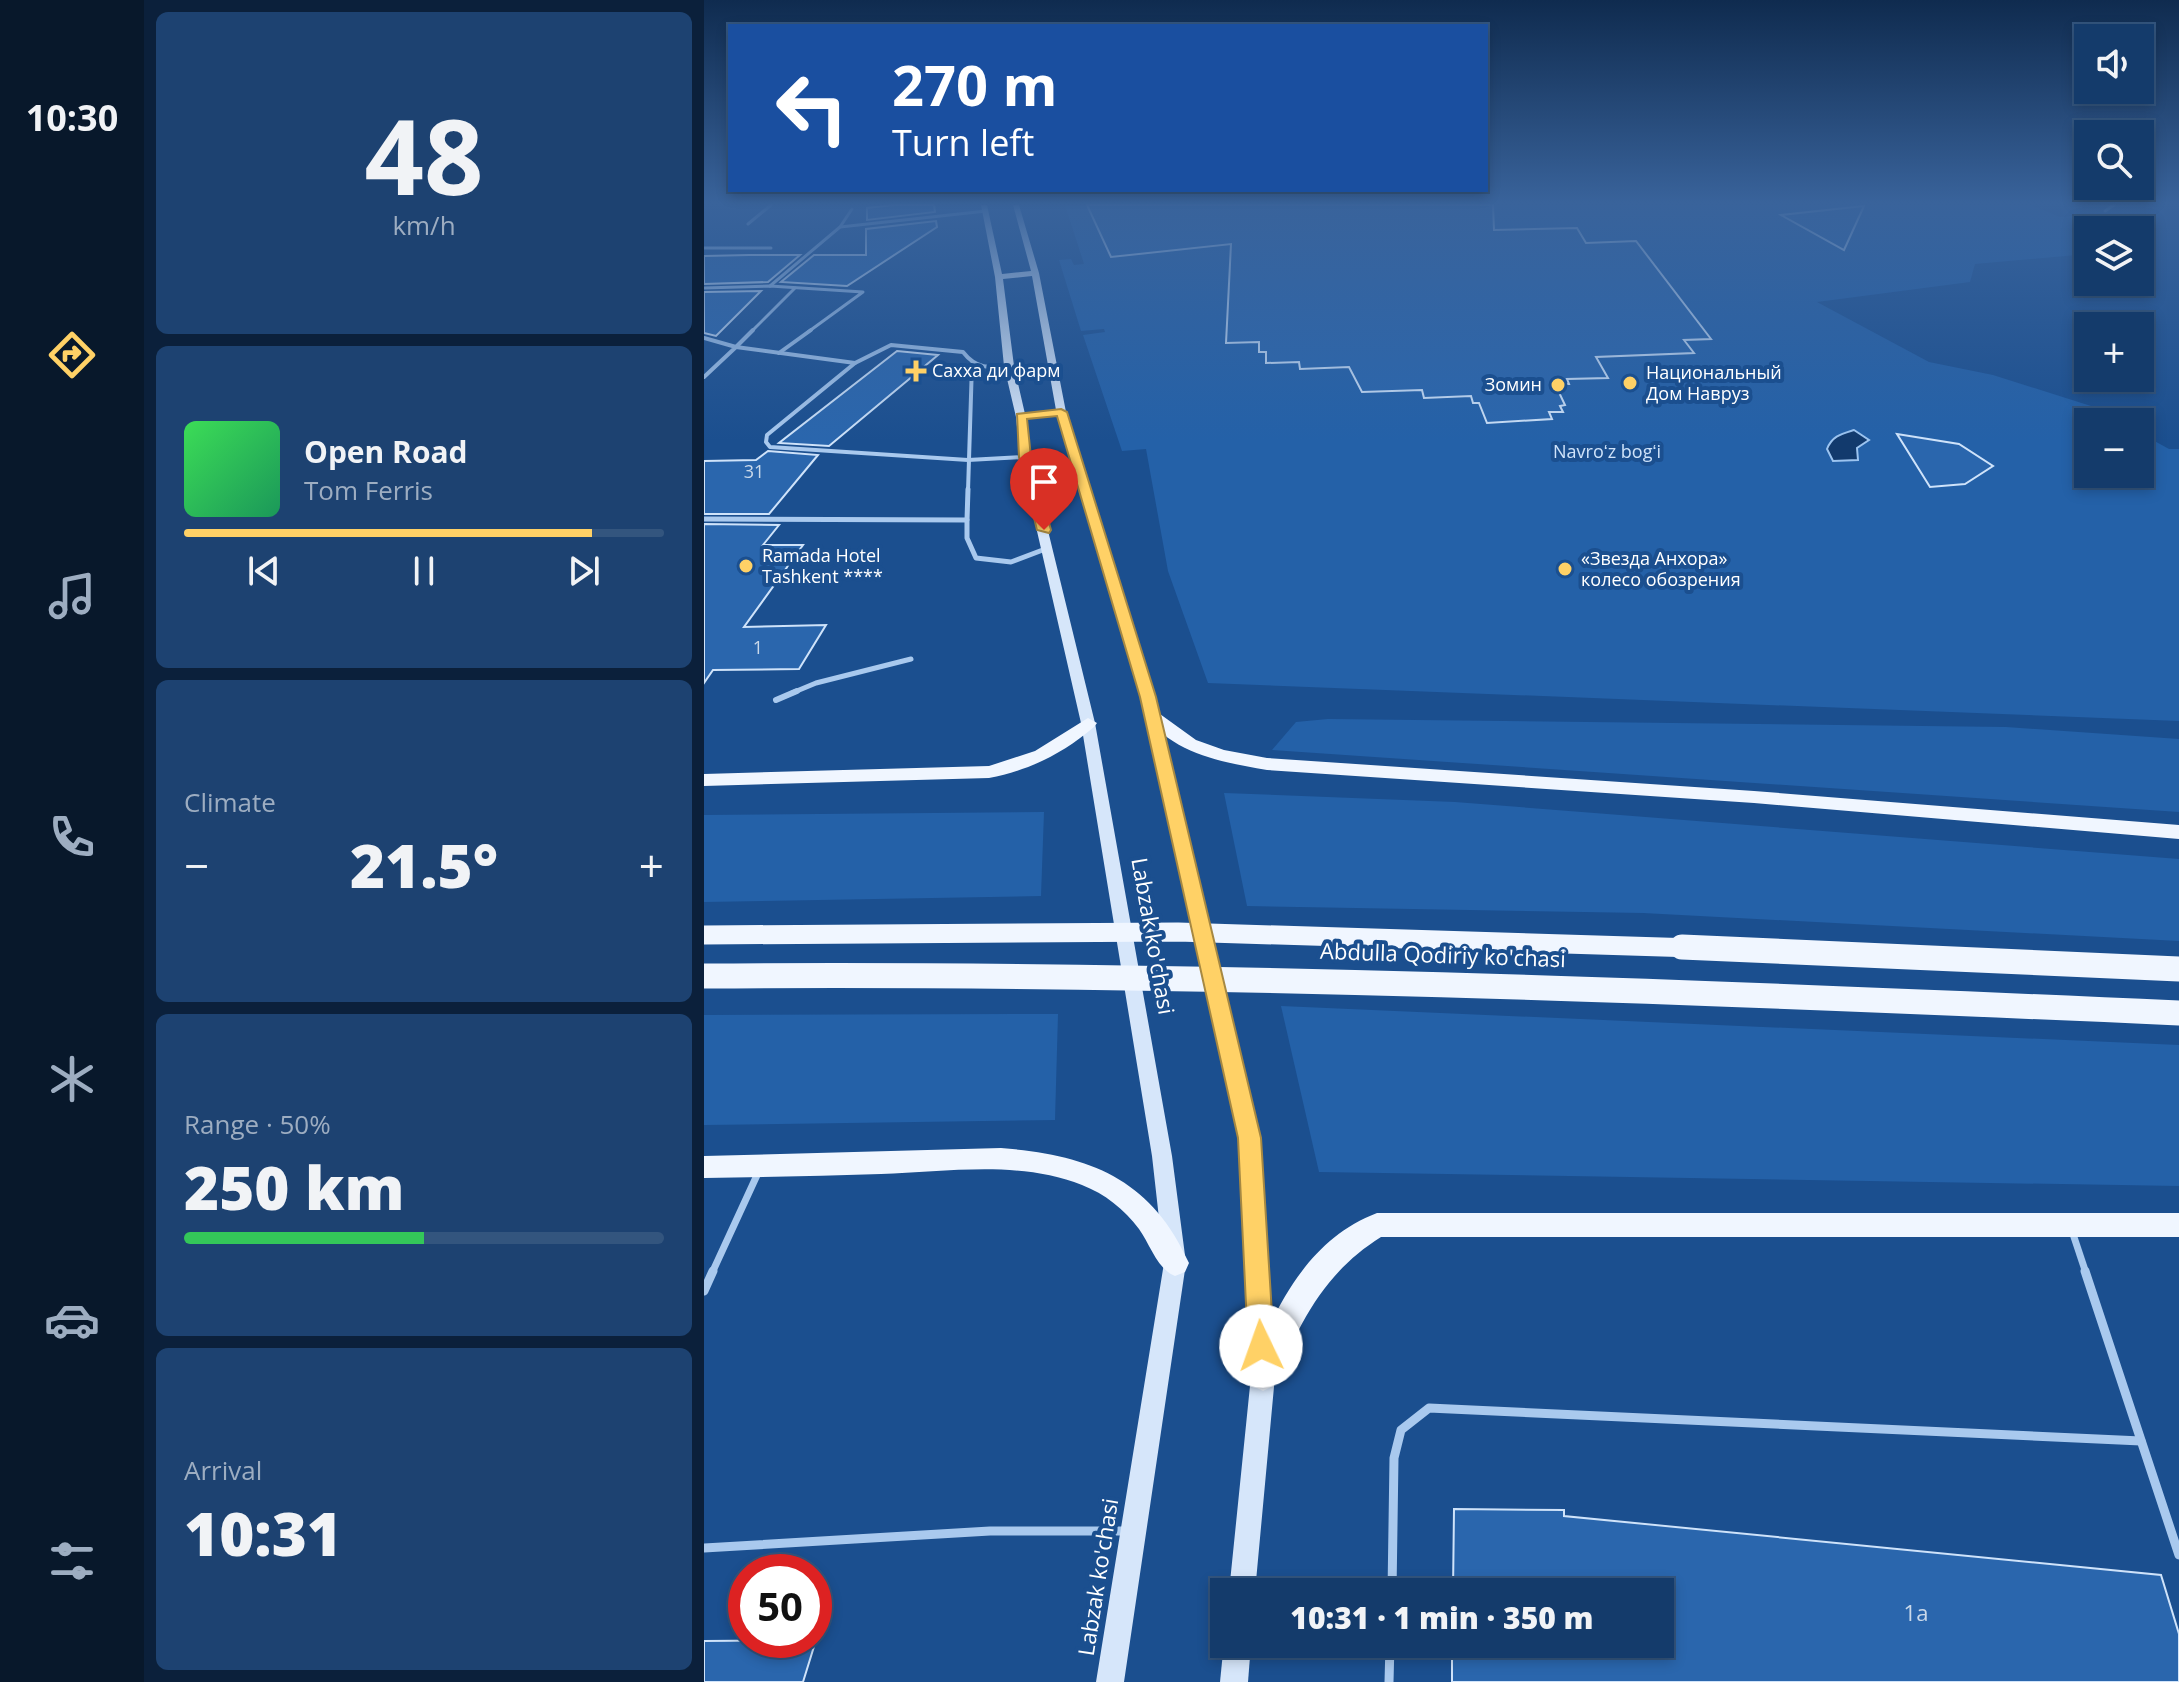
<!DOCTYPE html>
<meta charset="utf-8">
<style>
body{margin:0;font-family:"Open Sans",sans-serif;background:#1d4271;color:#f1f3f6;height:100vh;display:flex;flex-direction:column;font-size:30px;white-space:nowrap}
*{box-sizing:border-box;margin:0}
p{font-size:26px;color:#9dadc1}
.icon{flex:none;width:44px;height:44px;fill:none;stroke:currentColor;stroke-width:2;stroke-linecap:round;stroke-linejoin:round}
.map{position:relative;flex:1;overflow:hidden}
.details{display:flex;flex-direction:column;gap:12px;padding:12px;background:#0b203b;width:560px}
.details>*{flex:none}
.top-card{position:absolute;left:24px;top:24px;width:760px;height:168px;border-radius:0px;box-shadow:0 4px 12px #0003,0 0 0 2px #33557e;background:#1a4fa0;color:#fff;overflow:hidden}
.controls{position:absolute;left:1370px;top:24px;display:grid;gap:16px}
.controls a{display:grid;place-items:center;width:80px;height:80px;border-radius:0px;background:#143b6b;box-shadow:0 4px 12px #0003,0 0 0 2px #33557e;font-size:40px}
.speed{position:absolute;left:24px;top:1554px;display:flex;gap:16px;font-size:40px;font-weight:700;text-align:center}
.speed>*{display:grid;place-content:center;width:104px;height:104px;border-radius:50%;background:#143b6b;box-shadow:0 4px 12px #0003,0 0 0 2px #33557e;line-height:1}
.speed .limit{border:12px solid #d22;background:#fff;color:#111}
.pin{position:absolute;display:grid;place-items:center;width:68px;height:68px;color:#fff;margin:-82px -34px;border-radius:50% 50% 50% 0;rotate:-45deg;box-shadow:0 0 8px #0007}
.pin .icon{rotate:45deg}
.me{position:absolute;width:88px;margin:-44px;rotate:357deg;stroke-linejoin:round;filter:drop-shadow(0 0 6px #0008)}
.turn{display:flex;align-items:center;gap:28px;height:168px;padding:0 32px;font-size:36px}
.turn .icon{width:104px;height:104px;stroke-width:2.5}
.turn b{display:block;font-size:56px;line-height:68px}
.big{font-size:60px;font-weight:800;line-height:1.1}
.details .widget{flex:1;display:flex;flex-direction:column;justify-content:center;gap:12px;min-width:0;padding:0 28px;border-radius:12px;background:#1d4271}
.details .dial{align-items:center;gap:0}
.dial b{font-size:104px;line-height:1}
.song{display:flex;align-items:center;gap:24px}
.cover{width:96px;height:96px;border-radius:12px;background:linear-gradient(135deg,hsl(130 70% 55%),hsl(150 70% 35%))}
.played{height:8px;border-radius:4px;background:linear-gradient(90deg,#ffd166 85%,#33557e 85%)}
.keys{display:flex;justify-content:space-around;direction:ltr}
.heat{display:flex;justify-content:space-between;align-items:center;font-size:44px;direction:ltr}
.charge{height:12px;border-radius:6px;background:linear-gradient(90deg,#34c759 50%,#33557e 0)}
.trip{position:absolute;left:506px;top:1578px;width:464px;height:80px;border-radius:0px;background:#143b6b;box-shadow:0 4px 12px #0003,0 0 0 2px #33557e;font-weight:800;line-height:80px;text-align:center}
main{display:flex;flex:1;min-height:0}
.tabs{display:flex;flex-direction:column;width:144px;justify-content:space-around;align-items:center;background:#08182b;color:#9dadc1}
.tabs .icon{width:56px;height:56px}
.tabs .active{color:#ffd166}
.tabs b{font-size:36px;color:#f1f3f6}
.map>svg:first-child{display:block}
</style>
<main>
<nav class="tabs">
<b>10:30</b>
<svg class="icon active" aria-label="directions" viewBox="0 0 24 24"><path d="M12 3l9 9-9 9-9-9zM9 14v-3h6M13 9l2 2-2 2"/></svg>
<svg class="icon" aria-label="music" viewBox="0 0 24 24"><path d="M9 18V5l10-2v13"/><circle cx="6" cy="18" r="3"/><circle cx="16" cy="16" r="3"/></svg>
<svg class="icon" aria-label="phone" viewBox="0 0 24 24"><path d="M5 4h4l2 5-3 2q2 4 5 5l2-3 5 2v4C11 20 4 13 5 4z"/></svg>
<svg class="icon" aria-label="climate" viewBox="0 0 24 24"><path d="M12 3v18M4 7l16 10M4 17L20 7"/></svg>
<svg class="icon" aria-label="car" viewBox="0 0 24 24"><path d="M5 17H2v-5l4-1 3-4h7l3 4 3 1v5h-3M9 17h6M6 11h13"/><circle cx="7" cy="17" r="2"/><circle cx="17" cy="17" r="2"/></svg>
<svg class="icon" aria-label="filters" viewBox="0 0 24 24"><path d="M4 7h16M4 17h16"/><circle cx="9" cy="7" r="2"/><circle cx="15" cy="17" r="2"/></svg>
</nav>
<section class="details">
<div class="widget dial"><b>48</b><p>km/h</p></div>
<div class="widget">
<div class="song"><i class="cover"></i><div><b>Open Road</b><p>Tom Ferris</p></div></div>
<div class="played"></div>
<div class="keys"><svg class="icon" aria-label="previous" viewBox="0 0 24 24"><path d="M18 5L8 12l10 7zM5 5v14"/></svg><svg class="icon" aria-label="pause" viewBox="0 0 24 24"><path d="M8 5v14M16 5v14"/></svg><svg class="icon" aria-label="next" viewBox="0 0 24 24"><path d="M6 5l10 7-10 7zM19 5v14"/></svg></div>
</div>
<div class="widget"><p>Climate</p>
<div class="heat"><a>−</a><b class="big">21.5°</b><a>+</a></div>
</div>
<div class="widget"><p>Range · 50%</p><b class="big">250 km</b><div class="charge"></div></div>
<div class="widget"><p>Arrival</p><b class="big">10:31</b></div>
</section>
<div class="map">
<svg width="1475" height="1682" viewBox="0 0 1475 1682">
<rect width="100%" height="100%" fill="#1b4f8f"/>
<!-- green -->
<g fill="#2461a8">
<path d="M 361,205 L 1327,205 L 1356,217 L 1374,216 L 1419,230 L 1384,230 L 1384,254 L 1271,264 L 1266,282 L 1113,302 L 1225,362 L 1289,375 L 1387,406 L 1416,422 L 1384,422 L 1384,474 L 1436,474 L 1436,433 L 1465,449 L 1475,449 L 1475,721 L 504,683 L 464,571 L 442,449 L 418,451 L 379,335 L 401,332 L 400,329 L 377,331 L 355,260 L 367,259 L 370,265 L 380,264 Z"/>
<path d="M 624,719 L 1302,727 L 1475,739 L 1475,812 L 568,750 L 592,722 Z"/>
<path d="M 520,793 L 751,802 L 1475,859 L 1475,941 L 939,913 L 543,906 Z"/>
<path d="M 340,812 L 337,896 L 0,902 L 0,815 Z"/>
<path d="M 577,1006 L 1475,1045 L 1475,1186 L 615,1172 Z"/>
<path d="M 354,1014 L 351,1120 L 0,1125 L 0,1015 Z"/>
</g>
<!-- water -->
<path fill="#123a6d" stroke="#9cc4f0" stroke-width="2" d="M 1150,430 L 1165,440 L 1153,448 L 1154,460 L 1129,461 L 1123,449 C 1128,436 1137,434 1150,430 Z"/>
<!-- building -->
<g fill="#2a66ad" stroke="#cfe3fa" stroke-width="2">
<path d="M 190,205 L 230,205 L 231,212 L 163,220 L 163,208 Z"/>
<path d="M 383,205 L 789,205 L 790,230 L 873,228 L 882,243 L 932,241 L 1007,339 L 980,340 L 990,353 L 892,357 L 904,378 L 863,379 L 865,384 L 851,384 L 861,405 L 856,406 L 859,412 L 845,412 L 848,419 L 783,423 L 775,403 L 769,403 L 767,396 L 720,398 L 718,390 L 658,392 L 645,367 L 596,369 L 595,362 L 562,363 L 562,352 L 555,352 L 555,342 L 522,343 L 527,244 L 407,257 Z"/>
<path d="M 1160,206 L 1140,250 L 1077,215 Z"/>
<path d="M 232,221 L 233,227 L 143,286 L 77,282 L 110,255 L 162,255 L 162,229 Z"/>
<path d="M 45,255 L 96,255 L 64,282 L 0,284 L 0,256 Z"/>
<path d="M 57,291 L 12,336 L 0,333 L 0,292 Z"/>
<path d="M 193,351 L 234,355 L 125,446 L 75,443 Z"/>
<path d="M 1193,434 L 1255,444 L 1289,466 L 1261,484 L 1226,487 Z"/>
<path d="M 64,451 L 114,455 L 65,514 L 0,514 L 0,461 L 52,460 Z"/>
<path d="M 0,524 L 75,525 L 59,545 L 99,545 L 40,627 L 122,625 L 95,669 L 9,670 L 0,683 Z"/>
<path d="M 750,1509 L 860,1510 L 860,1516 L 1457,1575 L 1475,1634 L 1475,1682 L 748,1682 L 748,1644 L 956,1644 L 956,1592 L 749,1592 Z"/>
<path d="M 112,1640 L 99,1682 L 0,1682 L 0,1641 Z"/>
</g>
<g fill="none" stroke-linecap="round" stroke-linejoin="round">
<!-- lane-far5 -->
<g stroke="#a9c9ee" stroke-width="3">
<path d="M 1401,211 L 1410,205"/>
<path d="M 44,224 L 67,205"/>
<path d="M 136,227 L 148,209"/>
<path d="M 0,248 L 67,248"/>
<path d="M 66,286 L 136,227 L 282,211"/>
<path d="M 0,288 L 66,286 L 159,292 L 104,332"/>
<path d="M 47,332 L 91,288"/>
</g>
<!-- lane-far4 -->
<g stroke="#a9c9ee" stroke-width="4">
<path d="M 0,338 L 32,347 L 0,377"/>
<path d="M 32,347 L 151,363 L 187,345 L 259,352 C 272,369 285,368 305,366"/>
<path d="M 32,347 L 49,330"/>
<path d="M 75,353 L 107,330"/>
<path d="M 151,363 L 63,435 L 62,442 L 66,447 L 264,460 L 321,457"/>
<path d="M 264,491 L 268,364"/>
</g>
<!-- lane-far3 -->
<g stroke="#a9c9ee" stroke-width="5">
<path d="M 0,519 L 263,520 L 264,489"/>
<path d="M 263,520 L 263,538 L 272,558 L 307,562 L 344,548"/>
<path d="M 88,693 L 112,683 L 207,659"/>
</g>
<!-- lane-far2 -->
<path stroke="#a9c9ee" stroke-width="6" d="M 72,700 L 93,691"/>
<!-- lane-far1 -->
<g stroke="#a9c9ee" stroke-width="7">
<path d="M 1368,1231 L 1382,1273"/>
<path d="M 8,1273 L 54,1173"/>
</g>
<!-- lane -->
<g stroke="#a9c9ee" stroke-width="9">
<path d="M 1381,1271 L 1475,1555"/>
<path d="M 0,1291 L 9,1271"/>
<path d="M 0,1548 L 286,1531 L 422,1531"/>
<path d="M 688,1592 L 690,1458 L 697,1430 L 725,1408 L 1437,1441"/>
<path d="M 685,1682 L 686,1644"/>
</g>
<!-- secondary -->
<g fill="#d6e6fa" fill-rule="evenodd">
<path d="M 277,205 L 283,205 L 298,274 L 327,271 L 309,205 L 315,205 L 335,273 L 362,412 L 456,714 L 555,1138 L 571,1376 L 551,1592 L 525,1592 L 547,1376 L 535,1138 L 442,714 L 353,415 L 322,419 L 326,457 L 391,723 L 468,1156 L 482,1263 L 420,1682 L 392,1682 L 460,1263 L 448,1156 L 377,723 L 316,457 L 312,417 L 300,366 L 291,277 ZM 328,276 L 352,410 L 321,414 L 310,366 L 299,279 Z"/>
<path d="M 520,1642 L 547,1644 L 544,1682 L 516,1682 Z"/>
</g>
<!-- primary -->
<g fill="#f0f6ff" fill-rule="evenodd">
<path d="M 449,709 L 492,740 L 520,750 L 563,758 L 1050,791 L 1475,825 L 1475,839 L 1050,803 L 563,770 C 517,762 469,754 440,714 Z"/>
<path d="M 384,718 L 393,723 L 390,727 C 358,754 326,770 285,778 L 0,786 L 0,774 L 285,766 L 331,751 Z"/>
<path d="M 297,1148 C 385,1155 447,1178 485,1263 L 481,1272 L 471,1276 C 453,1269 446,1244 435,1229 C 420,1209 401,1194 378,1185 C 316,1160 242,1172 177,1174 C 118,1176 59,1177 0,1178 L 0,1156 Z"/>
<path d="M 673,1213 L 1475,1213 L 1475,1237 L 677,1237 C 618,1274 595,1325 569,1386 L 559,1391 L 549,1386 L 544,1376 C 570,1310 602,1240 673,1213 Z"/>
</g>
<!-- primary-bridge-far1 -->
<path stroke="#f0f6ff" stroke-width="19" d="M 0,935 L 474,932 L 1023,949"/>
<!-- primary-bridge -->
<g stroke="#f0f6ff" stroke-width="25">
<path d="M 978,947 L 1475,969"/>
<path d="M 0,976 C 492,972 983,991 1475,1013"/>
</g>
</g>
<!-- sky -->
<linearGradient id="sky" x2="0" y2="1"><stop stop-color="#0f2b4f"/><stop offset="0.46" stop-color="#39639b"/><stop offset="1" stop-color="#39639b" stop-opacity="0"/></linearGradient>
<rect width="1475" height="441" fill="url(#sky)"/>
<!-- route -->
<path fill="#ffd166" stroke="#a68842" stroke-width="2" d="M 357,409 L 363,412 L 452,697 L 557,1138 L 570,1346 L 567,1356 L 557,1359 L 548,1356 L 544,1346 L 534,1138 L 436,697 L 353,416 L 323,419 L 327,457 L 347,530 L 345,533 L 333,530 L 315,457 L 313,414 Z"/>
<!-- markers -->
<g fill="#ffd166" stroke="#1b4f8f" stroke-width="3">
<path d="M208 359h8v8h8v8h-8v8h-8v-8h-8v-8h8z"/>
<circle cx="926" cy="383" r="8"/>
<circle cx="854" cy="385" r="8"/>
<circle cx="42" cy="566" r="8"/>
<circle cx="861" cy="569" r="8"/>
</g>
<g text-anchor="middle" stroke-width="8" stroke-linejoin="round" paint-order="stroke">
<!-- far-poi labels -->
<g font-size="18" fill="#fff" stroke="#1b4f8f" text-anchor="start">
<text x="228" y="377">Сахха ди фарм</text>
<text x="942" y="379">Национальный<tspan x="942" dy="21">Дом Навруз</tspan></text>
<text x="838" y="391" text-anchor="end">Зомин</text>
<text x="58" y="562">Ramada Hotel<tspan x="58" dy="21">Tashkent ****</tspan></text>
<text x="877" y="565">«Звезда Анхора»<tspan x="877" dy="21">колесо обозрения</tspan></text>
</g>
<!-- far-park labels -->
<g font-size="18" fill="#cfe3fa" stroke="#1b4f8f">
<text x="903" y="458">Navroʻz bogʻi</text>
</g>
<!-- number labels -->
<g font-size="18" fill="#cad9ea">
<text x="50" y="478">31</text>
<text x="54" y="654">1</text>
</g>
<!-- street labels -->
<g font-size="22" fill="#fff" stroke="#1b4f8f">
<text transform="translate(449 936) rotate(80)" y="8">Labzak ko'chasi</text>
<text transform="translate(739 955) rotate(2)" y="8">Abdulla Qodiriy ko'chasi</text>
<text transform="translate(394 1577) rotate(-81)" y="8">Labzak ko'chasi</text>
</g>
<!-- near-number labels -->
<g font-size="22" fill="#cad9ea">
<text x="1212" y="1621">1a</text>
</g>
</g>
</svg>
<div class="controls">
<a><svg class="icon" aria-label="sound" viewBox="0 0 24 24"><path d="M4 9h4l5-4v14l-5-4H4zM17 9q2 3 0 6"/></svg></a>
<a><svg class="icon" aria-label="search" viewBox="0 0 24 24"><circle cx="10" cy="10" r="6"/><path d="M15 15l6 6"/></svg></a>
<a><svg class="icon" aria-label="layers" viewBox="0 0 24 24"><path d="M12 4l9 5-9 5-9-5zM3 14l9 5 9-5"/></svg></a>
<a>+</a>
<a>−</a>
</div>
<div class="speed"><div class="limit">50</div></div>
<div class="pin" style="left:340px;top:530px;background:#d93025"><svg class="icon" aria-label="arrive" viewBox="0 0 24 24"><path d="M6 21V4h12l-3 4 3 4H6"/></svg></div>
<svg class="me" style="left:557px;top:1346px" viewBox="-20 -20 40 40"><circle r="19" fill="#fff"/><path d="M0-13L10 11 0 6-10 11z" fill="#ffd166"/></svg>
<div class="trip">10:31 · 1 min · 350 m</div>
<div class="top-card">
<div class="turn"><svg class="icon" aria-label="left" viewBox="0 0 24 24"><path d="M17 20v-9H6M10 6l-5 5 5 5"/></svg><div><b>270 m</b>Turn left</div></div>
</div>
</div>
</main>
